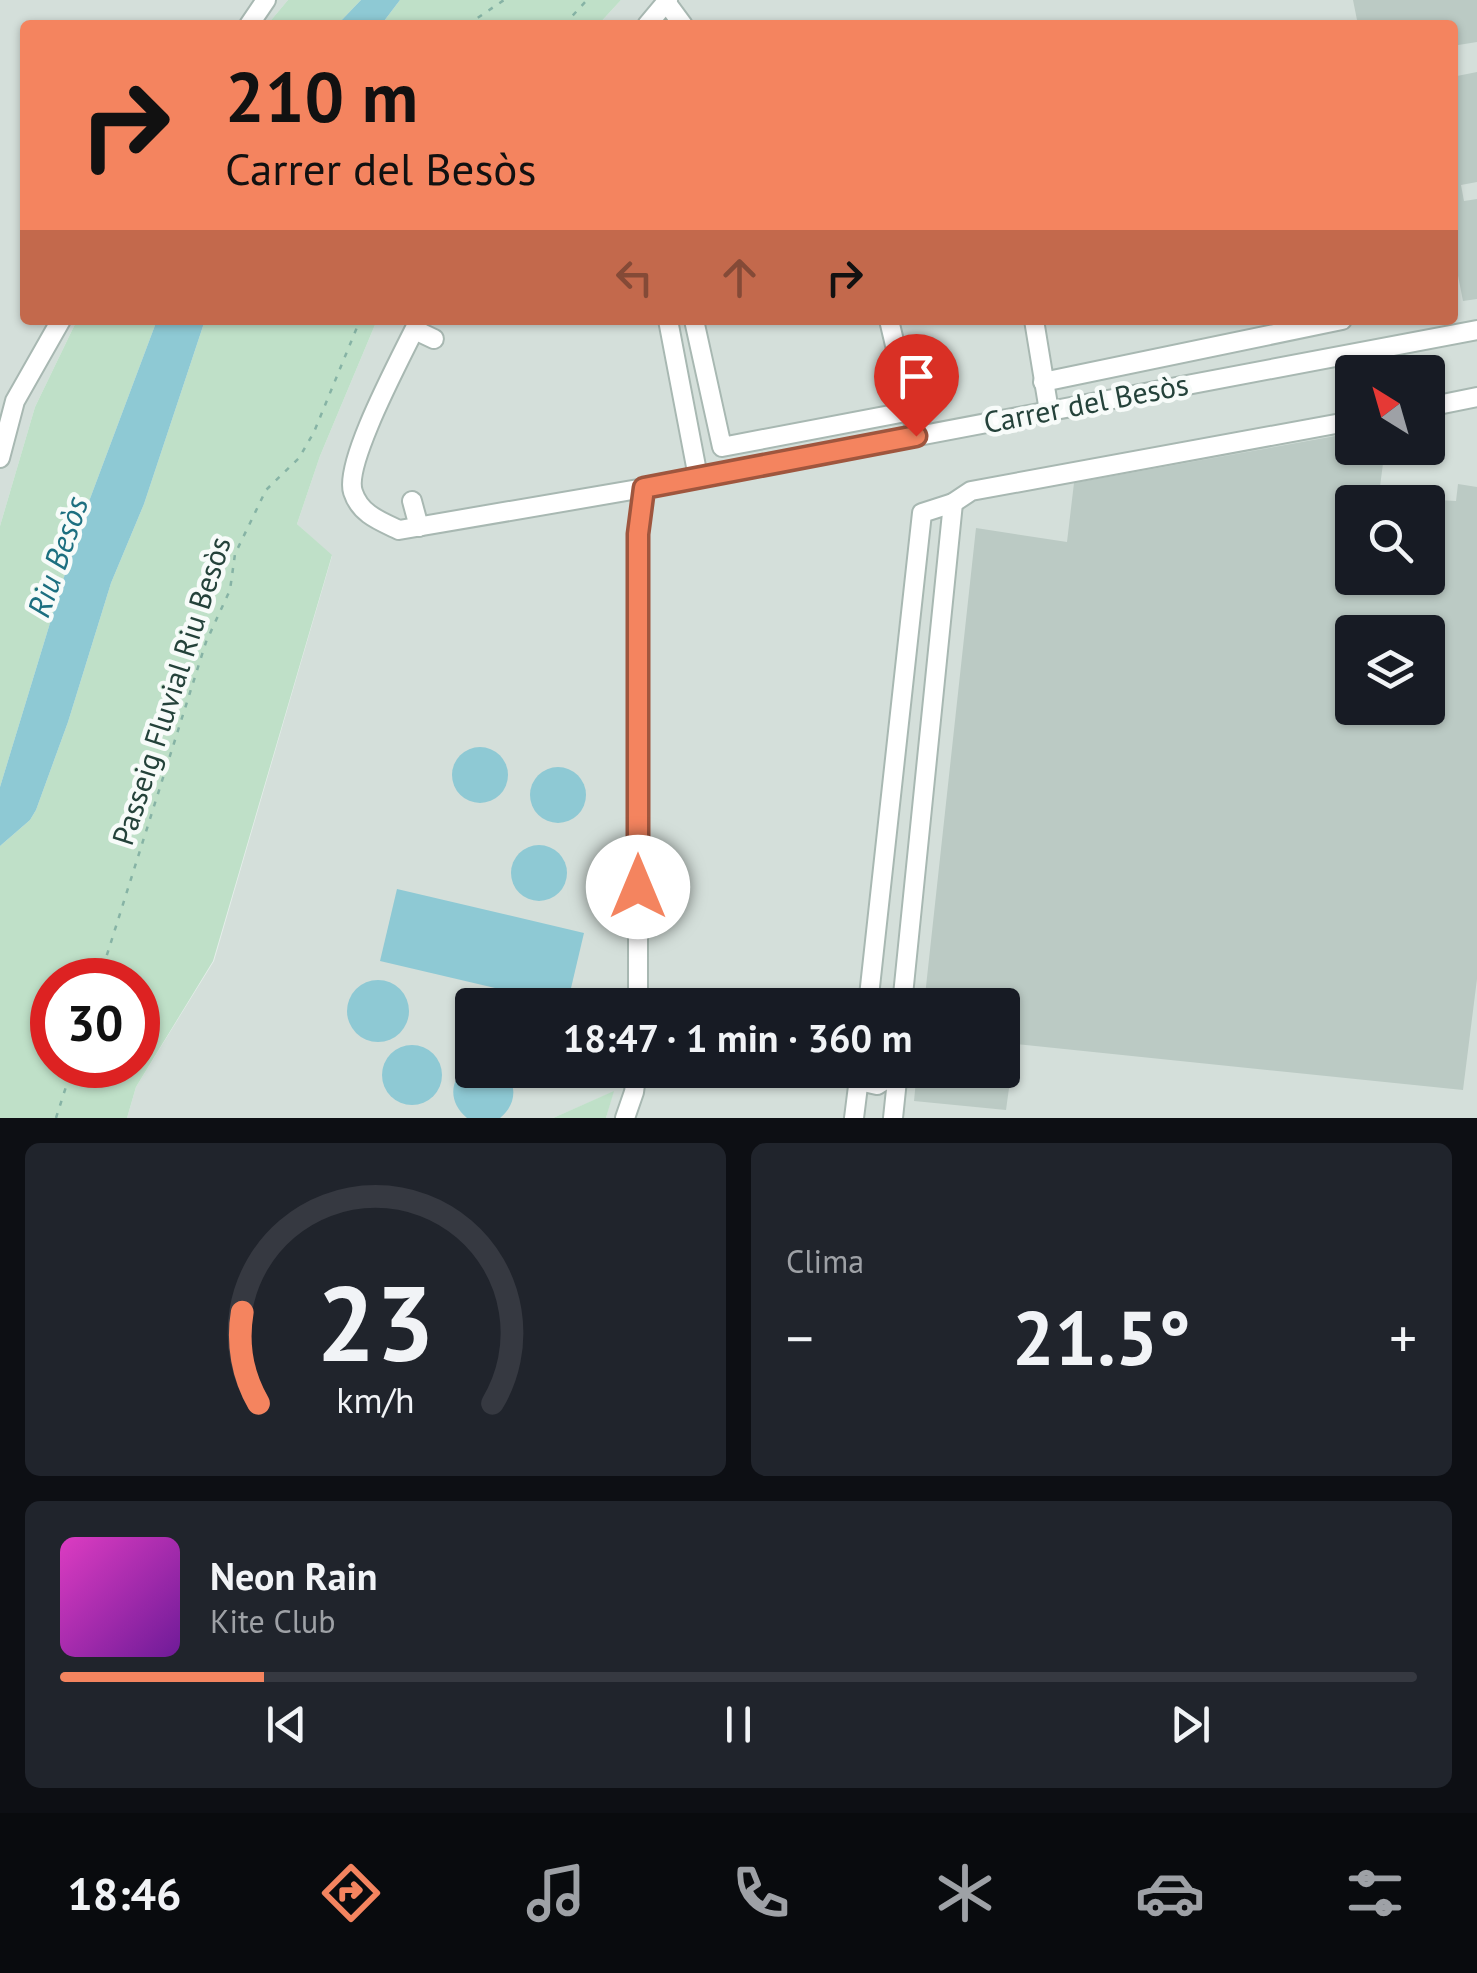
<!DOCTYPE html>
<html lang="es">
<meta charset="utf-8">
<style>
body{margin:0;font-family:"PT Sans",sans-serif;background:#20242c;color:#f1f3f6;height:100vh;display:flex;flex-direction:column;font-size:38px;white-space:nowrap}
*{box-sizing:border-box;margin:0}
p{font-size:32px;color:#9ea1a6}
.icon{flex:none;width:55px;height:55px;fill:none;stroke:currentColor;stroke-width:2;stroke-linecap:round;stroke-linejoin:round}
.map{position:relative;height:1118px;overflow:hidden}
.details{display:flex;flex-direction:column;gap:25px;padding:25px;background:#0d0f14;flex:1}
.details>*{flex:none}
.banner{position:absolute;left:20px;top:20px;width:1438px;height:305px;border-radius:10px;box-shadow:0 2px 8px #0004;background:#f4845f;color:#111;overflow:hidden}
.needle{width:65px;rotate:323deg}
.tools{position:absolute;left:1335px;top:355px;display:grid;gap:20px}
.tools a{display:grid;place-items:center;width:110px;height:110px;border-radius:10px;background:#171b24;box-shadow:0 2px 8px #0004;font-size:50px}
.speed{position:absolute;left:30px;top:958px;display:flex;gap:20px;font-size:50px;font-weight:700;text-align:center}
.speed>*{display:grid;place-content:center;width:130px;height:130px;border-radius:50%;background:#171b24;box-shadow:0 2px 8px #0004;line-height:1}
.speed .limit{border:15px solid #d22;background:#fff;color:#111}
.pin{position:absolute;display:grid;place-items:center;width:85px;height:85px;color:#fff;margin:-102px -42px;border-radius:50% 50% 50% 0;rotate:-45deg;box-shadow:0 0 10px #0007}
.pin .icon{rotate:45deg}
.me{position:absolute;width:110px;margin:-55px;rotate:0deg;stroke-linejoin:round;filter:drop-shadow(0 0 8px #0008)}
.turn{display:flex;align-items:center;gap:35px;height:210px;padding:0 40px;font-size:45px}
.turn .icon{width:130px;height:130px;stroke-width:2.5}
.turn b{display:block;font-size:70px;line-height:85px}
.lanes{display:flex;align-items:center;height:95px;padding:0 40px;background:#0003;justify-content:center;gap:50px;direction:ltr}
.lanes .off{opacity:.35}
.big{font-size:75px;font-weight:700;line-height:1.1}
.details .tile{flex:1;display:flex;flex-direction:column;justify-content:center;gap:15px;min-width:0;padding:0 35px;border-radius:15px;background:#20242c}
.details .dial{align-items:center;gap:0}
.dial svg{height:260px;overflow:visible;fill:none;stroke:#363941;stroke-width:7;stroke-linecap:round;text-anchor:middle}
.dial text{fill:#f1f3f6;stroke:none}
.song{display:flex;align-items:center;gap:30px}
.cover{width:120px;height:120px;border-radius:15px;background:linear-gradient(135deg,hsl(310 70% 55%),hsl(280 70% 35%))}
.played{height:10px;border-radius:5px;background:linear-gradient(90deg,#f4845f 15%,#363941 15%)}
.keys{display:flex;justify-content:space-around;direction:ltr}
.heat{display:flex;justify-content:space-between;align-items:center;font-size:55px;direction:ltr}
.details .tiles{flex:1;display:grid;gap:25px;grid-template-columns:1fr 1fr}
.tile:last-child{grid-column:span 2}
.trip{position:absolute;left:455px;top:988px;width:565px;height:100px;border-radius:10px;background:#171b24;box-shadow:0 2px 8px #0004;font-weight:700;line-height:100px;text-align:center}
.dock{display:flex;height:160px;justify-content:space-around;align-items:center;background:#090b0e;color:#9ea1a6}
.dock .icon{width:70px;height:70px}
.dock .selected{color:#f4845f}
.dock b{font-size:45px;color:#f1f3f6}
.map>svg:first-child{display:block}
</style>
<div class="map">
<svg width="1477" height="1118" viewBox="0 0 1477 1118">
<rect width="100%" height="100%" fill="#e6efeb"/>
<!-- built -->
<g fill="#d4dfda" fill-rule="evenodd">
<path d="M 0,0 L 288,0 L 267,25 L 25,25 L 25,320 L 77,320 L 35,407 L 0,526 Z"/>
<path d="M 621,0 L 1477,0 L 1477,1118 L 606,1118 L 613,1092 L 553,1118 L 127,1118 L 136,1087 L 214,961 L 332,556 L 297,524 L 320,456 L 377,320 L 1452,320 L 1452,25 L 598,25 ZM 1352,372 L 1428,372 L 1428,448 L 1352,448 ZM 1352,502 L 1428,502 L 1428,578 L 1352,578 ZM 1352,632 L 1428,632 L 1428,708 L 1352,708 ZM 472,1005 L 1002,1005 L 1002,1070 L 472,1070 Z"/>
</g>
<!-- green -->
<g fill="#bfe0c8" fill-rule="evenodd">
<path d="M 288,0 L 361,0 L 337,25 L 267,25 Z"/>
<path d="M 400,0 L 621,0 L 598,25 L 381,25 Z"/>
<path d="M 77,320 L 157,320 L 79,528 L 0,787 L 0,526 L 35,407 Z"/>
<path d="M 205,320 L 377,320 L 320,456 L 297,524 L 332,555 L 213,961 L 136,1087 L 127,1118 L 0,1118 L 0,846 L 30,820 L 36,810 L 68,722 L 111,583 L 144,504 ZM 52,980 L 138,980 L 138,1065 L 52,1065 Z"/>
<path d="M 614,1091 L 606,1118 L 553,1118 Z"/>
</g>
<!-- water -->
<g fill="#8ec9d4">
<path d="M 361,0 L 400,0 L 381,25 L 337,25 Z"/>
<path d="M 157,320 L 205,320 L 144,504 L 111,583 L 68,722 L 36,810 L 30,820 L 0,846 L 0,787 L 79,528 Z"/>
<circle cx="480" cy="775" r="28"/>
<circle cx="558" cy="795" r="28"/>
<circle cx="539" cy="873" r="28"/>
<path d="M 397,889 L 584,933 L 567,1005 L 380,961 Z"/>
<circle cx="378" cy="1011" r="31"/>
<circle cx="412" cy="1075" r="30"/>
<path d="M 472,1064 L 472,1070 L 504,1070 C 518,1086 516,1105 500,1118 L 467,1118 C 447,1101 449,1077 472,1064 Z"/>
</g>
<!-- building -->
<g fill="#bbcac4" fill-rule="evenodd">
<path d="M 1353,0 L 1477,0 L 1477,42 L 1452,46 L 1452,25 L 1358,25 Z"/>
<path d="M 1477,72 L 1477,182 L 1461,185 L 1464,201 L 1477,199 L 1477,299 L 1463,301 L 1452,245 L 1452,77 Z"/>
<path d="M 1352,433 L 1352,448 L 1385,448 L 1378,502 L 1352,502 L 1352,578 L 1429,581 L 1438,500 L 1456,501 L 1458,484 L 1477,487 L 1477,979 L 1463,1090 L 1015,1044 L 1006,1110 L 914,1101 L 917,1070 L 1002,1070 L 1002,1005 L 924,1005 L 976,528 L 1067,542 L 1074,483 ZM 1352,632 L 1428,632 L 1428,708 L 1352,708 Z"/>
</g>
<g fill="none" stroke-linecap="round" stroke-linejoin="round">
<defs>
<g id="minor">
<path d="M 666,2 L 683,25"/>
<path d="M 249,25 L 266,0"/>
<path d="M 647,25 L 668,0"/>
<path d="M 419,320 C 404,352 343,463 353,492 C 360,514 380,521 399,530 L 644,488 L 1477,330"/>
<path d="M 668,320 L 698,477"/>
<path d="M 694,320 L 722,447 L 911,411"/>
<path d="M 889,320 L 913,421"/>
<path d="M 1034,320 L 1049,411"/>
<path d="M 415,330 L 434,339"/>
<path d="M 1043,382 L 1342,320"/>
<path d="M 1428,407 L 1477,397"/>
<path d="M 0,458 L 15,401 L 61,320"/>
<path d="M 412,501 L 419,527"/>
<path d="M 953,503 L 971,491 L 1352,421"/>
<path d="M 638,1005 L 638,534 L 644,488"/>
<path d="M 868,1005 L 922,513 L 953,503 L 902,1005"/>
<path d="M 860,1074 L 868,1083 L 877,1085 L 895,1074"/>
<path d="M 625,1118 L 634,1092 L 637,1070"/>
<path d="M 854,1118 L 860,1070"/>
<path d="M 893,1118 L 897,1080 L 894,1070"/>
</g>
</defs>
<!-- minor casing -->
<use href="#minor" stroke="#a8b8b2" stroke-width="22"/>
<!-- path -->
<g stroke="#86b3a5" stroke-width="2.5" stroke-dasharray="5 8" stroke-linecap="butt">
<path d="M 467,25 L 504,0"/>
<path d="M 564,25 L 587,0"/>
<path d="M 99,980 L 206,642 L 230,590 L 235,554 L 266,490 L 299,458 L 314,432 L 360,320"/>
<path d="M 56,1118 L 73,1065"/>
</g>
<!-- minor -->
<use href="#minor" stroke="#fff" stroke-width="18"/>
</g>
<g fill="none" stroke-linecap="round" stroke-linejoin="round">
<defs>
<path id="route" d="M 638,887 L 638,534 L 644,488 L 916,436"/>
</defs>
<!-- route casing -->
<use href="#route" stroke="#9f563e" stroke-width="25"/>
<!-- route -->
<use href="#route" stroke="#f4845f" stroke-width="18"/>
</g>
<g text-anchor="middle" stroke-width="9" stroke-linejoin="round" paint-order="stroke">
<!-- street labels -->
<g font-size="30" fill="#24423a" stroke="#f7fbf9">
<text transform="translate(1086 404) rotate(-11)" y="10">Carrer del Besòs</text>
<text transform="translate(172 691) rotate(-72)" y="10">Passeig Fluvial Riu Besòs</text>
</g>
<!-- water labels -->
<g font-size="32" font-style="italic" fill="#1c6f80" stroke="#f7fbf9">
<text transform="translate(58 557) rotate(-71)" y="11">Riu Besòs</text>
</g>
</g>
</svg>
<div class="tools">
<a><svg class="needle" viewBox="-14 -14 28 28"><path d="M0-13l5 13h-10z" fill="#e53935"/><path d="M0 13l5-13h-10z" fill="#9ea1a6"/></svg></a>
<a><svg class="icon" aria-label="search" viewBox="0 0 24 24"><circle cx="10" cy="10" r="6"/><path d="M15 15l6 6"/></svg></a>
<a><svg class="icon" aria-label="layers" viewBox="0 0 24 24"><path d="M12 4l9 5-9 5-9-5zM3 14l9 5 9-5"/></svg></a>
</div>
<div class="speed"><div class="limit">30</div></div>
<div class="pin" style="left:916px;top:436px;background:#d93025"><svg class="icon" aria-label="arrive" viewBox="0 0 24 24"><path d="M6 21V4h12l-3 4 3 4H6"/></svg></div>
<svg class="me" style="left:638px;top:887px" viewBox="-20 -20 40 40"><circle r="19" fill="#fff"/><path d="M0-13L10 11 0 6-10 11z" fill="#f4845f"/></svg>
<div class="trip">18:47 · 1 min · 360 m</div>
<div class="banner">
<div class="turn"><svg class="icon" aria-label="right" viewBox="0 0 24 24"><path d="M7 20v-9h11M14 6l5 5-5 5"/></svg><div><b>210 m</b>Carrer del Besòs</div></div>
<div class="lanes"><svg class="icon off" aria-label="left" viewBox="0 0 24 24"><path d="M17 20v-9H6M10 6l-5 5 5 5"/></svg><svg class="icon off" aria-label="ahead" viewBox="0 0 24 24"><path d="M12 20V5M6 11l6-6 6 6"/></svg><svg class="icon" aria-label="right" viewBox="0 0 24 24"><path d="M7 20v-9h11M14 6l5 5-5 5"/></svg></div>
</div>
</div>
<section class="details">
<div class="tiles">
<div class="tile dial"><svg viewBox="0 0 100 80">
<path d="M14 69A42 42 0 1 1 86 69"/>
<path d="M14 69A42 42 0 0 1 9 41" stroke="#f4845f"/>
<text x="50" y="56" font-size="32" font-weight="700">23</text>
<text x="50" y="72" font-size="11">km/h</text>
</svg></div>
<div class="tile"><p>Clima</p>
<div class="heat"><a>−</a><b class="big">21.5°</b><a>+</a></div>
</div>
<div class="tile">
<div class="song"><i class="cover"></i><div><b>Neon Rain</b><p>Kite Club</p></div></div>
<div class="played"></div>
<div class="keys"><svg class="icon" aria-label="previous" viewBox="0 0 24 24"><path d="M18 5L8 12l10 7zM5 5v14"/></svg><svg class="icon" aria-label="pause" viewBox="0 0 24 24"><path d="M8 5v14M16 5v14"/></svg><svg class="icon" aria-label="next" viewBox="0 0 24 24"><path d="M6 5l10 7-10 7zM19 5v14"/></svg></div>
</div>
</div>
</section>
<nav class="dock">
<b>18:46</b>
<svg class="icon selected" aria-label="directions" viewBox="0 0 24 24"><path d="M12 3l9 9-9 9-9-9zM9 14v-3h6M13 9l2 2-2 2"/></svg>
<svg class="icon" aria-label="music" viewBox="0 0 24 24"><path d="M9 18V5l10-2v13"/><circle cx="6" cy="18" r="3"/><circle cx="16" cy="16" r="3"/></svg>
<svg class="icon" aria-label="phone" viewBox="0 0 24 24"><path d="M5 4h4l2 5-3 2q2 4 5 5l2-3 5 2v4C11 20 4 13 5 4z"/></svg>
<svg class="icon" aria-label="climate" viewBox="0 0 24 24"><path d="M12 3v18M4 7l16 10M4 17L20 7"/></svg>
<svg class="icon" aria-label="car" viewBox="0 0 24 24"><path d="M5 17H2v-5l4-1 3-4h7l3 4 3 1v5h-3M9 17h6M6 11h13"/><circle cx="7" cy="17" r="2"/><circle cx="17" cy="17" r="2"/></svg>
<svg class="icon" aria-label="filters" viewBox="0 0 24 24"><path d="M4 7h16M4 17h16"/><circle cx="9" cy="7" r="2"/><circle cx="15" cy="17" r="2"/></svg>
</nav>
